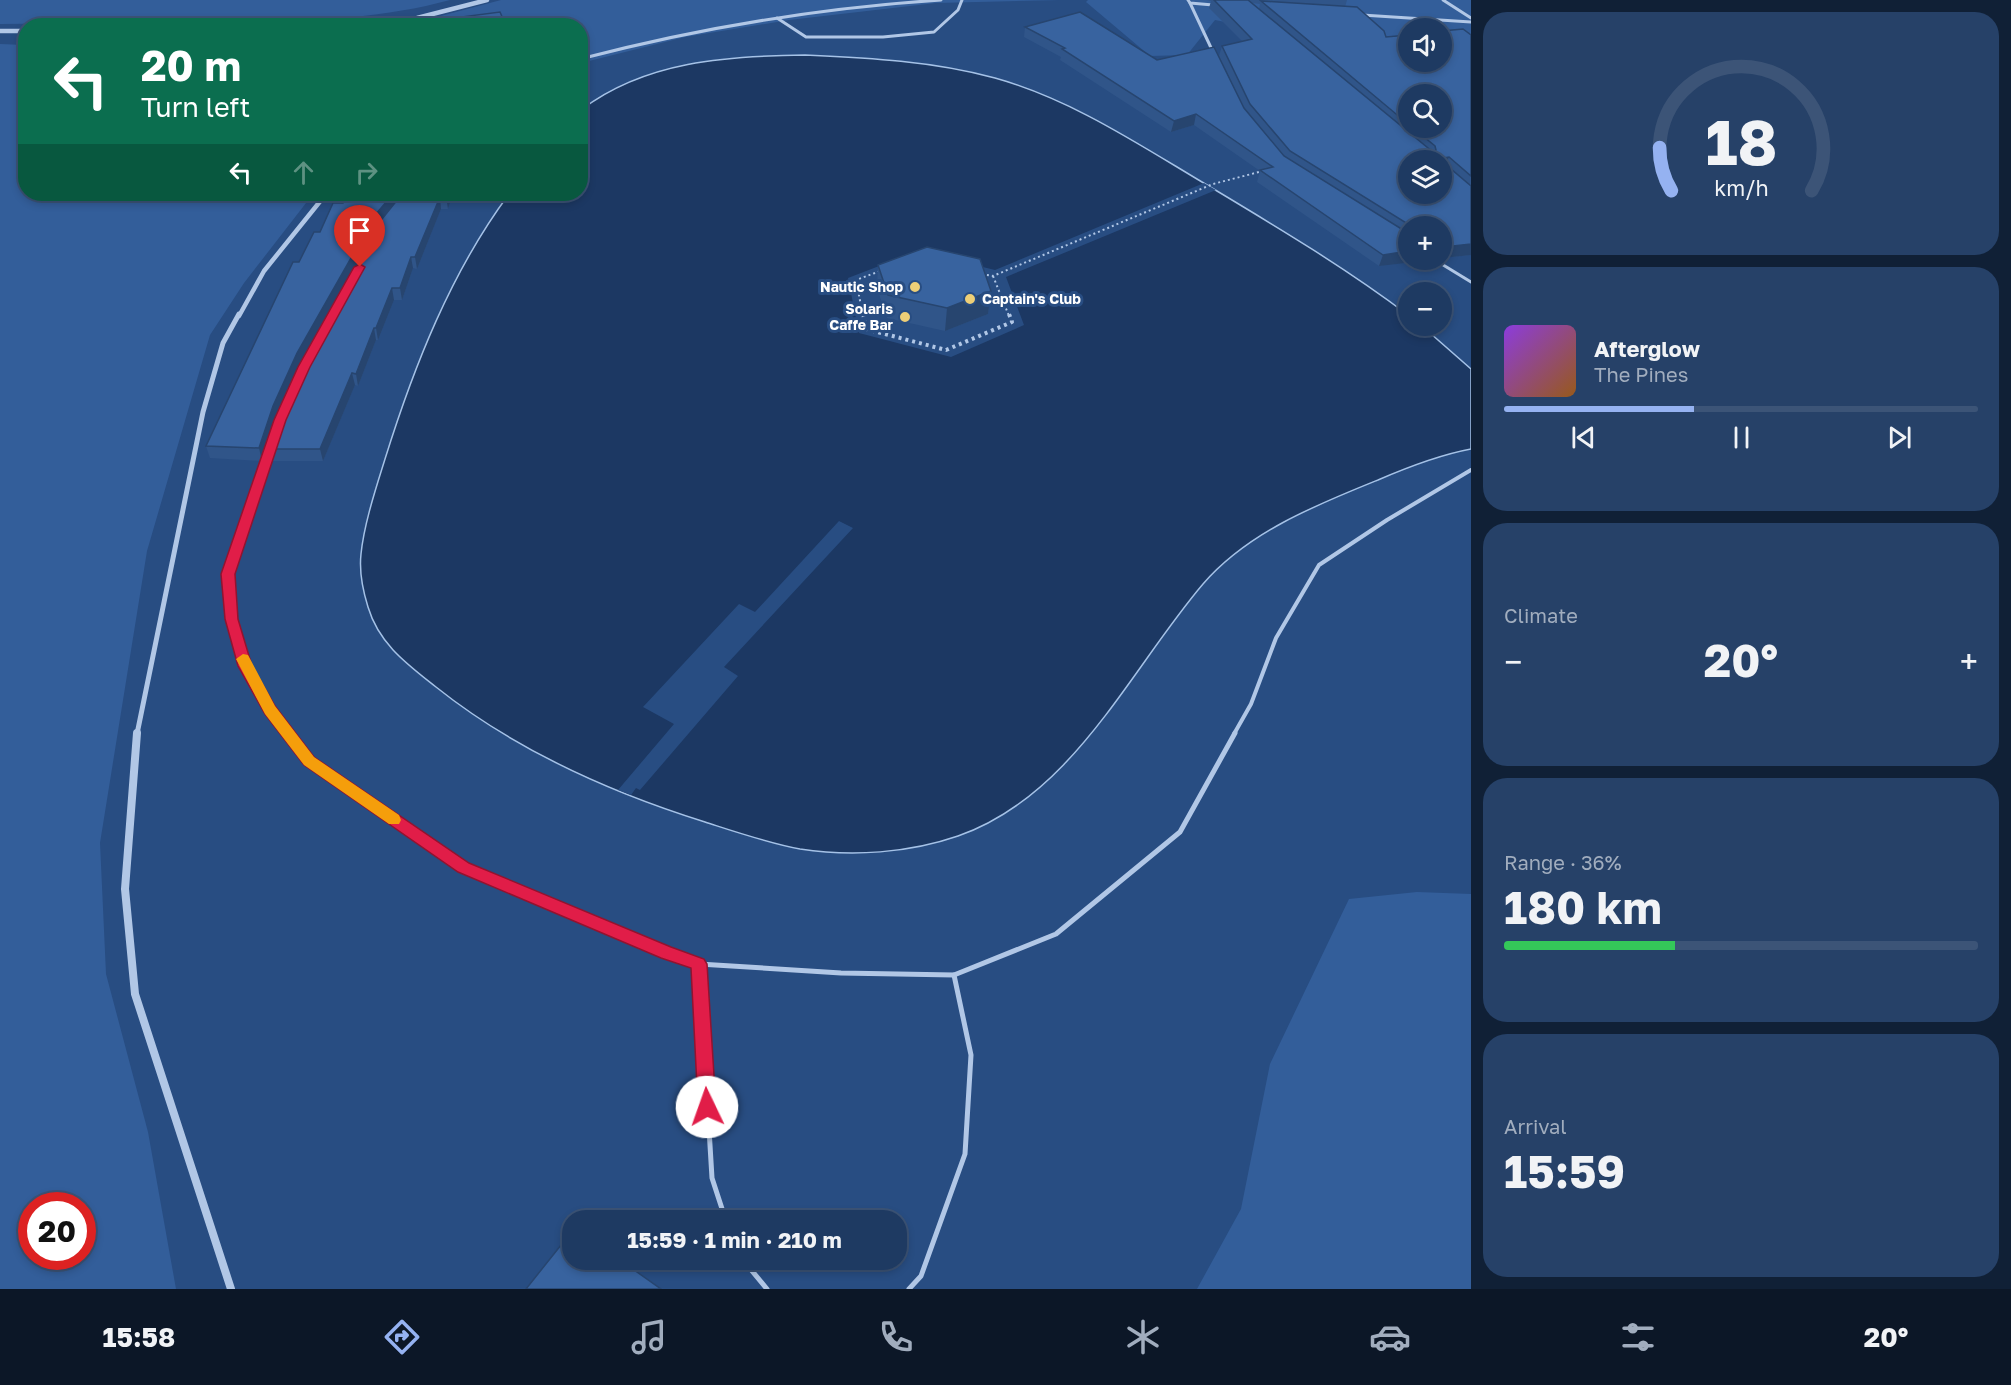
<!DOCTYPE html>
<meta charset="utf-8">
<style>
body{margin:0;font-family:"Golos Text",sans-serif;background:#264168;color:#f1f3f6;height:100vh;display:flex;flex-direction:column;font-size:22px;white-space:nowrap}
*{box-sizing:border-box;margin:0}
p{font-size:20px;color:#a1adbe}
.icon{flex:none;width:33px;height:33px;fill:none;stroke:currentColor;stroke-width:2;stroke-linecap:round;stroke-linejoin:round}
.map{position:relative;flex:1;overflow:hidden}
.details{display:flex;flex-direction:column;gap:12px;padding:12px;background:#102036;width:540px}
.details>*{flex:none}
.hud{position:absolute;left:18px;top:18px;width:570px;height:183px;border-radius:24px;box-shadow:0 3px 9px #0003,0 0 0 2px #3c5477;background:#0b6e4f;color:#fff;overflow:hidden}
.controls{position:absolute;left:1398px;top:18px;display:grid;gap:12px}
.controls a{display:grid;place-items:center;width:54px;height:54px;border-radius:50%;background:#1e3a62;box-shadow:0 3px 9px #0003,0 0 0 2px #3c5477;font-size:30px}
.speed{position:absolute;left:18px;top:1192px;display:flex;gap:12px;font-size:30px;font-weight:700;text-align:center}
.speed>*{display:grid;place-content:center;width:78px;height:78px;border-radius:50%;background:#1e3a62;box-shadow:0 3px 9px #0003,0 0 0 2px #3c5477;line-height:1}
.speed .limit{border:9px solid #d22;background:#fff;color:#111}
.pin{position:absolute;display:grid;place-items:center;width:51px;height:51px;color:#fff;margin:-62px -26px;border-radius:50% 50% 50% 0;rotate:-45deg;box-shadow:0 0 6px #0007}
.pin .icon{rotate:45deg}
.me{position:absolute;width:66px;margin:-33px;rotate:357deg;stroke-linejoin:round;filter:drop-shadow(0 0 4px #0008)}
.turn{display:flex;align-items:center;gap:21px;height:126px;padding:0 24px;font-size:27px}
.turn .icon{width:78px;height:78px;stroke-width:2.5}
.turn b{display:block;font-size:42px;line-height:51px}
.lanes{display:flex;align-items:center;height:57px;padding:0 24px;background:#0003;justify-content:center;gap:30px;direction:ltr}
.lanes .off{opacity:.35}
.big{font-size:45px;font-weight:700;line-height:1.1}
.details .widget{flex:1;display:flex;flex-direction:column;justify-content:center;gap:9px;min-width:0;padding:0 21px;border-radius:24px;background:#264168}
.details .dial{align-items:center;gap:0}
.dial svg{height:156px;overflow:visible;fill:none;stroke:#3c5477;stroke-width:7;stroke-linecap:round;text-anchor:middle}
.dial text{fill:#f1f3f6;stroke:none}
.song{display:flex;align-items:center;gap:18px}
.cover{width:72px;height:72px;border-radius:9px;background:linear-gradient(135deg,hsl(270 70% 55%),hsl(30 70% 35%))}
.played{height:6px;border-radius:3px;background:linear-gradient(90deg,#95b2f1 40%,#3c5477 40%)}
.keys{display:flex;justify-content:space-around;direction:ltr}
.heat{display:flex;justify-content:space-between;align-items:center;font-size:33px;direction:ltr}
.charge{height:9px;border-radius:4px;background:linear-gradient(90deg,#34c759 36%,#3c5477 0)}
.trip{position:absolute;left:562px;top:1210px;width:345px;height:60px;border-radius:24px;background:#1e3a62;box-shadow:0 3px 9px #0003,0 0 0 2px #3c5477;font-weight:700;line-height:60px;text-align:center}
.tab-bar{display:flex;height:96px;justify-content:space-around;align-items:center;background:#0c1727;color:#a1adbe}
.tab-bar .icon{width:42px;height:42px}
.tab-bar .on{color:#95b2f1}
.tab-bar b{font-size:27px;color:#f1f3f6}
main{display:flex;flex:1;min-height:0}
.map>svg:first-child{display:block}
</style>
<main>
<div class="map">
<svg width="1471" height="1289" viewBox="0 0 1471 1289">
<rect width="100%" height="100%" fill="#284d82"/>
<!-- green -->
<g fill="#335e9a" fill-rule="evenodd">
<path d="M 0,0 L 450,0 C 369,22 284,22 201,23 C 134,23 67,23 0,24 Z"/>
<path d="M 501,0 L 1060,0 L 936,3 L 789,20 L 685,37 L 581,63 L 580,26 L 442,25 L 437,17 Z"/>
<path d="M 1088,0 L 1471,0 L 1471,211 L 1442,160 L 1408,160 L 1261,29 L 1215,20 L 1187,55 L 1150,56 L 1086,2 ZM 1408,28 L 1442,28 L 1442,62 L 1408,62 ZM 1408,94 L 1442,94 L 1442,128 L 1408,128 Z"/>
<path d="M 0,44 L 25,45 L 26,194 L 313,194 L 244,283 L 210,335 L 147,551 L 100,843 L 106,974 L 148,1132 L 176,1289 L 0,1289 ZM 32,1206 L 82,1206 L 82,1257 L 32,1257 Z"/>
<path d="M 1417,892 L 1471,894 L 1471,1289 L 1197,1289 L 1241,1209 L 1270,1064 L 1349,899 Z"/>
</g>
<!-- water -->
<path fill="#1c3863" stroke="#a5c2e7" stroke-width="1.5" d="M 805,55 C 869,58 933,61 995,78 C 1070,99 1135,142 1202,182 C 1272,224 1343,266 1408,315 L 1408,326 L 1422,326 L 1471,369 L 1471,449 C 1439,455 1408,467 1378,480 C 1316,505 1248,532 1203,584 C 1129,671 1073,796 958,836 C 909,853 852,857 800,849 C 768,843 736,832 705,822 C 609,792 515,750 436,687 C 407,664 379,644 368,607 C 363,591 359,572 361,554 C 364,524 376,488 385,459 C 414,366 451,272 509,194 L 580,194 L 581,110 C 645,61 727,56 805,55 Z"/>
<!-- pier -->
<g fill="#284d82">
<path d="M 1204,183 L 1216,190 L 1006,277 L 1024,325 L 951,357 L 859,333 L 848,278 L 918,251 L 995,270 Z"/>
<path d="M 839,521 L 853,528 L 724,667 L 738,676 L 640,790 L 636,788 L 631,795 L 618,790 L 674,724 L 643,707 L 739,604 L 755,612 Z"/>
</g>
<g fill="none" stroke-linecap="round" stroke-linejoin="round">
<!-- path-far1 -->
<g stroke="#b1c7e6" stroke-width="2" stroke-dasharray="2 3" stroke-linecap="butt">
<path d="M 982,274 L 993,276 L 1213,184 L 1263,171"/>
<path d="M 993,276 L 1009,316"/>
<path d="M 863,316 L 856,280 L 883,270"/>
</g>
<!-- path -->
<path stroke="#b1c7e6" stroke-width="4" stroke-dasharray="3 4" stroke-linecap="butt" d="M 863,314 L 866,329 L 946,350 L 1012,322 L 1009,314"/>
<!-- service-far2 -->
<g stroke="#b1c7e6" stroke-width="3">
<path d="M 1188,0 L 1190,3 L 1213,5"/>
<path d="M 1443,0 L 1471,18"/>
<path d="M 1190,3 L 1213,52"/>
<path d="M 1362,15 L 1471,22"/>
<path d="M 777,18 L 806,37 L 883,37 L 934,32 L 958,10 L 962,0"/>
<path d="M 580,59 C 699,28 818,8 941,0"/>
<path d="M 1435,260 L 1471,282"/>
</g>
<!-- service-far1 -->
<g stroke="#b1c7e6" stroke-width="4">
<path d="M 270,450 L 228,574 L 231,619 L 245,666 L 270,710 L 288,734"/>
<path d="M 1234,734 L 1251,704 L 1276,638 L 1319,565 L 1387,520 L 1471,470"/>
</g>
<!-- service -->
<g stroke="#b1c7e6" stroke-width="5">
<path d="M 287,733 L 309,761 L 463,868 L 667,953 L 699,964 L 841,973 L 954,975 L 1056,934 L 1180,832 L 1235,733"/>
<path d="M 699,964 L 712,1178 L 726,1221"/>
<path d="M 743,1260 L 767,1289"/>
<path d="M 909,1289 L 921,1276 L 965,1154 L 971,1055 L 954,975"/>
</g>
<!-- minor-far2 -->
<g stroke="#b1c7e6" stroke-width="4.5">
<path d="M 361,26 L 417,18 L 487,0"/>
<path d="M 0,31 L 26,31"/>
<path d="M 239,316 L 264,271 L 326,194"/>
</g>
<!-- minor-far1 -->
<path stroke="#b1c7e6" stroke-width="5" d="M 137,734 L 203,412 L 223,343 L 239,314"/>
<!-- minor -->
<path stroke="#b1c7e6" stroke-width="8" d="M 137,733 L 125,889 L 135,994 L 231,1289"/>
</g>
<!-- wall -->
<g fill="#305589" fill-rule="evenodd">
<path d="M 1206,0 L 1347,0 L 1345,7 L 1386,37 L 1471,35 L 1471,255 L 1442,258 L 1442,226 L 1408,226 L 1408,260 L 1379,266 L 1257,182 L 1260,171 L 1194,125 L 1171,132 L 1060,60 L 1061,57 L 1024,37 L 1025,27 L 1157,60 L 1244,109 L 1219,56 L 1222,46 L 1242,41 L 1209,8 L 1211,1 ZM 1252,3 L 1260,4 L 1259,9 ZM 1408,94 L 1442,128 L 1408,128 Z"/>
<path d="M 453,194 L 448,209 L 441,209 L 417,269 L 413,268 L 402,300 L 394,300 L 378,340 L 376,340 L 358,386 L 355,385 L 323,461 L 271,461 L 267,449 L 305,357 L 276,418 L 262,461 L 210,458 L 206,446 L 299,262 L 320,232 L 343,203 Z"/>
<path d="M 878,265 L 991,291 L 988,314 L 945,331 L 887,318 L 877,288 Z"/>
</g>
<!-- shaded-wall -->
<g fill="#27456f">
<path d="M 1196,114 L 1194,125 L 1171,132 L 1174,121 Z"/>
<path d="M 1449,157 L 1444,168 L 1443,158 Z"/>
<path d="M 393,194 L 404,194 L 329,312 L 300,365 L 276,418 L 262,461 L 259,448 L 273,406 L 297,353 L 376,214 Z"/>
<path d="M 447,194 L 453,194 L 448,209 L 446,197 Z"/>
<path d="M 440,197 L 441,209 L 417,269 L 415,257 Z"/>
<path d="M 1471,244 L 1471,255 L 1442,258 L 1442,254 L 1444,247 Z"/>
<path d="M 1408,251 L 1408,260 L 1431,260 L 1379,266 L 1383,255 Z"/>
<path d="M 411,257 L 413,268 L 402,300 L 400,288 Z"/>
<path d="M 392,288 L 394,300 L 378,340 L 376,328 Z"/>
<path d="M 991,291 L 988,314 L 945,331 L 947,308 Z"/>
<path d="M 374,328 L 376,340 L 358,386 L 356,374 Z"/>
<path d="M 352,373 L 355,385 L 323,461 L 320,449 Z"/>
</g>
<!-- building -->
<g fill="#38639f" stroke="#27456f" stroke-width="1.5" fill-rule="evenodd">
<path d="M 1214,0 L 1248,0 L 1433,152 L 1436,150 L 1435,146 L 1413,128 L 1442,128 L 1442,94 L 1408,94 L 1408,124 L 1261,1 L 1357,7 L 1384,31 L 1386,37 L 1408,35 L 1408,62 L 1442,62 L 1442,31 L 1463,29 L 1471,35 L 1471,176 L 1449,157 L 1443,158 L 1444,163 L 1471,186 L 1471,244 L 1444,247 L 1442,246 L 1442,226 L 1411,226 L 1290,151 L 1250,104 L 1222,46 L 1252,39 ZM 1408,160 L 1442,160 L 1442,194 L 1408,194 Z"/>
<path d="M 500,12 L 506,26 L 465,26 L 461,17 Z"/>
<path d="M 1080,12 L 1157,60 L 1214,47 L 1244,108 L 1284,156 L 1408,233 L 1408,251 L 1383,255 L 1260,170 L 1273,167 L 1196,114 L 1174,121 L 1062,49 L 1065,48 L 1025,27 Z"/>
<path d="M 563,24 L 562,26 L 548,26 Z"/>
<path d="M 347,194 L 393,194 L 376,214 L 297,353 L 273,406 L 259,448 L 206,446 L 293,262 L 299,262 L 314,232 L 320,232 L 333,203 L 343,203 Z"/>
<path d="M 402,194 L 447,194 L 446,197 L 440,197 L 415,257 L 411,257 L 400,288 L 392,288 L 376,328 L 374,328 L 356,374 L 352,373 L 320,449 L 267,449 L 281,409 L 305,357 L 382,219 Z"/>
<path d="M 927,247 L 980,259 L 991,291 L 947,308 L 888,295 L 878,265 Z"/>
<path d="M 573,1230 L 573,1260 L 620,1260 L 661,1289 L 526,1289 Z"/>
</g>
<!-- route -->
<path fill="#e11d48" stroke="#92132f" stroke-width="1.5" d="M 360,264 L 365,267 L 310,367 L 286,420 L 235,574 L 238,619 L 252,666 L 275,706 L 314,757 L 469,863 L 671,947 L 704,959 L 707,964 L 716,1107 L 713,1113 L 707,1115 L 701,1113 L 698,1107 L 691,968 L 661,958 L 458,872 L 304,765 L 265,714 L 238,666 L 225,619 L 221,574 L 274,420 L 298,367 L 354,267 Z"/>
<!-- slow -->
<path fill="#f59e0b" d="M 243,654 L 248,655 L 275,706 L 314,757 L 399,815 L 401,820 L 399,824 L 389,824 L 304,765 L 265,714 L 236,659 Z"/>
<!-- markers -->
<g fill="#eecf77" stroke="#284d82" stroke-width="2">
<circle cx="915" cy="287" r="6"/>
<circle cx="970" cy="299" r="6"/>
<circle cx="905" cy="317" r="6"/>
</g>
<g text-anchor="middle" stroke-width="6" stroke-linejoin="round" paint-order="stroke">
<!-- far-poi labels -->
<g font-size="14" font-weight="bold" fill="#fff" stroke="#284d82" text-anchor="end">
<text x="903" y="292">Nautic Shop</text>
<text x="982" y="304" text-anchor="start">Captain's Club</text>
<text x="893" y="314">Solaris<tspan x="893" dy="16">Caffe Bar</tspan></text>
</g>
</g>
</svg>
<div class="controls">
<a><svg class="icon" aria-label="sound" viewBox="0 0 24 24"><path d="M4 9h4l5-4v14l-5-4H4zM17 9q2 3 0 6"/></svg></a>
<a><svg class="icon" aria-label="search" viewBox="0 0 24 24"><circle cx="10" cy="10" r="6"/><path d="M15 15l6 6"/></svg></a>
<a><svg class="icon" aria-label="layers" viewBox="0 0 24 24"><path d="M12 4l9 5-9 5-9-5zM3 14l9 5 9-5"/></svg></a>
<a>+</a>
<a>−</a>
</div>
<div class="speed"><div class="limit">20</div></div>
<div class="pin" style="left:360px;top:267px;background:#d93025"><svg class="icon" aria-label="arrive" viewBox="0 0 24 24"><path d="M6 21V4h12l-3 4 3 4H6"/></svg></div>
<svg class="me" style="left:707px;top:1107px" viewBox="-20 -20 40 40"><circle r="19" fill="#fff"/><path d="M0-13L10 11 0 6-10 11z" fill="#e11d48"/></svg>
<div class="trip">15:59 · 1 min · 210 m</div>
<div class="hud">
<div class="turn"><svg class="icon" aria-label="left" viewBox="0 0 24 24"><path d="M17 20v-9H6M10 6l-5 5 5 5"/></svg><div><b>20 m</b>Turn left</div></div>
<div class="lanes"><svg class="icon" aria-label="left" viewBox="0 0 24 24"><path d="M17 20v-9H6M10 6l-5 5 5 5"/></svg><svg class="icon off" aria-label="ahead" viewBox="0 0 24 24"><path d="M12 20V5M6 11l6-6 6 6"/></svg><svg class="icon off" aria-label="right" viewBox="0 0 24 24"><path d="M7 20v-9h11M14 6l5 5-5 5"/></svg></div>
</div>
</div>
<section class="details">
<div class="widget dial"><svg viewBox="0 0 100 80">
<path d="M14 69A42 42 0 1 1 86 69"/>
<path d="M14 69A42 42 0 0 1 8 47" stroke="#95b2f1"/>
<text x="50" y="56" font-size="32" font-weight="700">18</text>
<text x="50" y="72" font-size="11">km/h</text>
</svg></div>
<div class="widget">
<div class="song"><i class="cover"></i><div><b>Afterglow</b><p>The Pines</p></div></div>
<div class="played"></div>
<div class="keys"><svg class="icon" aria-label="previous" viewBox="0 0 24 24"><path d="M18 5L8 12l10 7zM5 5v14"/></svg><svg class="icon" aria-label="pause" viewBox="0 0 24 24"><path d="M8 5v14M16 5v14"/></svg><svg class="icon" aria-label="next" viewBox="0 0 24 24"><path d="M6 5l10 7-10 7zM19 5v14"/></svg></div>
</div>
<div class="widget"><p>Climate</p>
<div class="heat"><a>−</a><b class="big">20°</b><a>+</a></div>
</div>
<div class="widget"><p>Range · 36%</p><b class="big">180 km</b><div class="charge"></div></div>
<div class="widget"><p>Arrival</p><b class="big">15:59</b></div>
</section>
</main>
<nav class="tab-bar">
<b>15:58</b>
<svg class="icon on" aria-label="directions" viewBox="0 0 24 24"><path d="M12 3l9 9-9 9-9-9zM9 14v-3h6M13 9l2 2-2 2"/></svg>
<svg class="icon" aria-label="music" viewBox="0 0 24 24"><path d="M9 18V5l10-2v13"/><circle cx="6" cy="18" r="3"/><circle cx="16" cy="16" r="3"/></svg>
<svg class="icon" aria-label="phone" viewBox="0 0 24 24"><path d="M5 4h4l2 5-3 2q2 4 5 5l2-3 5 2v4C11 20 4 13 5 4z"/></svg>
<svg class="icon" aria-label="climate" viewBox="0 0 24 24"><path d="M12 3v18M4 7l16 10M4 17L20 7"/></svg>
<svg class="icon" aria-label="car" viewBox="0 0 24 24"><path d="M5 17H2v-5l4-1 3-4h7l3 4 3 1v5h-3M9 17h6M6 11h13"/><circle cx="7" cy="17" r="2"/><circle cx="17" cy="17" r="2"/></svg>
<svg class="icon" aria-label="filters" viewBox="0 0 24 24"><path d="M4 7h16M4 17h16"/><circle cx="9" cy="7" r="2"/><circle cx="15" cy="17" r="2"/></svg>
<b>20°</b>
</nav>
